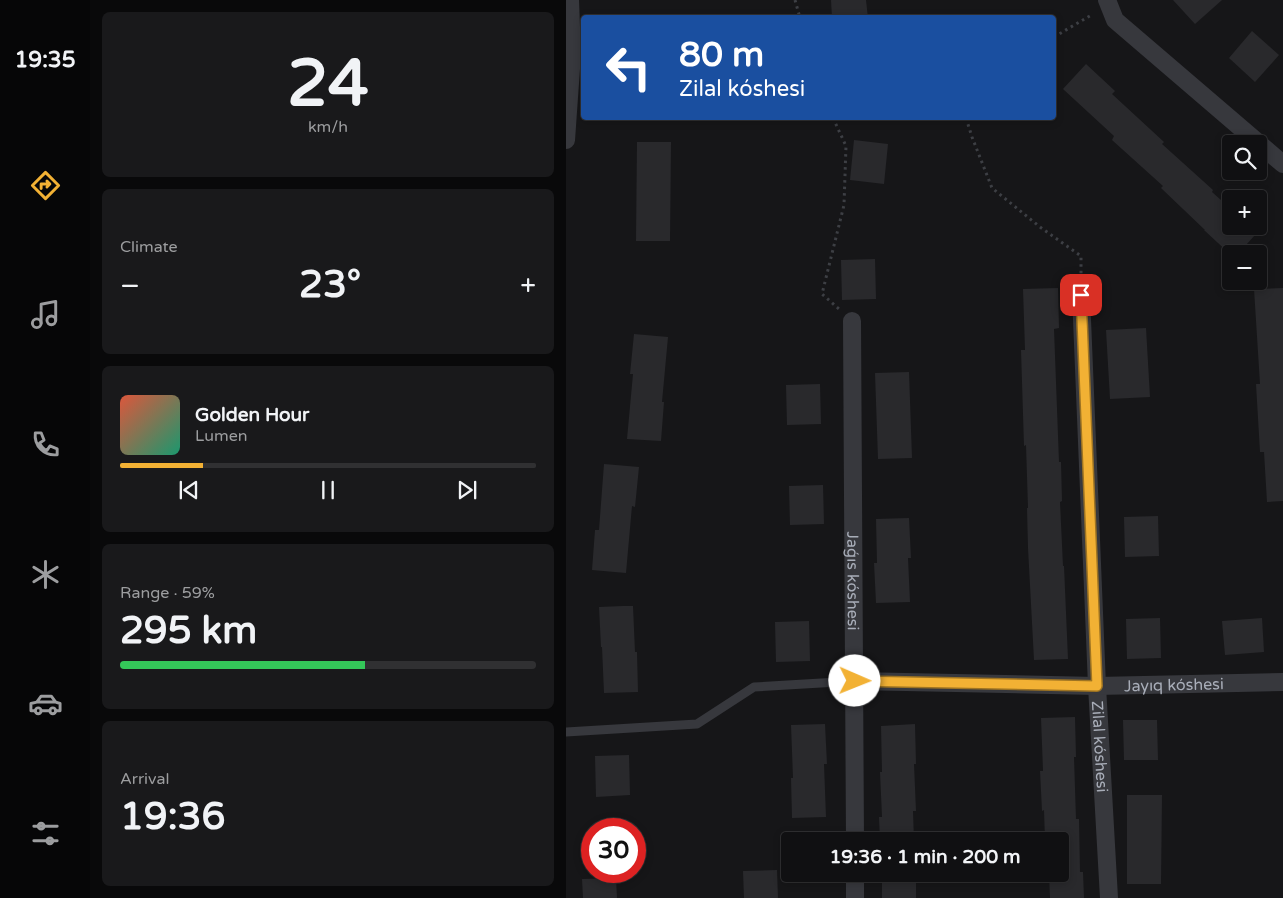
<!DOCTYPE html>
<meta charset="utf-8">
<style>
body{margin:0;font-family:"Varela Round",sans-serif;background:#19191b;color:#f1f3f6;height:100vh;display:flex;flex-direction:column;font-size:19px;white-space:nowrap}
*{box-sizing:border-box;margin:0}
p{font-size:16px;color:#9c9d9f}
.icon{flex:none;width:28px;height:28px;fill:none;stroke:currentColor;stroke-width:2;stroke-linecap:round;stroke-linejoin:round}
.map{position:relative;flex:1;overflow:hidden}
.side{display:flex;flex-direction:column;gap:12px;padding:12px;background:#09090a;width:476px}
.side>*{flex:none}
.top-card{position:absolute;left:15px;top:15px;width:475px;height:105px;border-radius:5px;box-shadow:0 2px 8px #0003,0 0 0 1px #303032;background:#1a4fa0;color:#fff;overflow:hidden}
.controls{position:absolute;left:656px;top:135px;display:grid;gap:10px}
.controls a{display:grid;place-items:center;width:45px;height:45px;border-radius:5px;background:#101012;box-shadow:0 2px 8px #0003,0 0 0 1px #303032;font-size:25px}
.speed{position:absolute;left:15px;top:818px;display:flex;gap:10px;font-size:25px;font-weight:700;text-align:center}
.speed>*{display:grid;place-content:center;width:65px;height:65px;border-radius:50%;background:#101012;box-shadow:0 2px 8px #0003,0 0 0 1px #303032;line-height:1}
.speed .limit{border:8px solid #d22;background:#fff;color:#111}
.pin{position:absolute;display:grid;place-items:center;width:42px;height:42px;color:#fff;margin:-21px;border-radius:10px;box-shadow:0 2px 8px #0006}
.me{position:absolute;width:55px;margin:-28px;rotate:91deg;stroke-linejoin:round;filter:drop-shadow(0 0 4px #0008)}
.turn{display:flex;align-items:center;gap:18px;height:105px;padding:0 15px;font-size:22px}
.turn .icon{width:65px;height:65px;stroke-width:2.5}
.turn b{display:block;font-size:35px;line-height:42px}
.big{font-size:38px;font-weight:800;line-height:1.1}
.side .widget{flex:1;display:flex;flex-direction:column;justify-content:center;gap:8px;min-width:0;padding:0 18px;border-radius:8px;background:#19191b}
.side .dial{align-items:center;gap:0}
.dial b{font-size:65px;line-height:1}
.song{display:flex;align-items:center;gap:15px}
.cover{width:60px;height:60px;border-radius:8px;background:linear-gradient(135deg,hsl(10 70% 55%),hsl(160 70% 35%))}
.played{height:5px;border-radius:2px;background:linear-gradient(90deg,#f2b134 20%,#303032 20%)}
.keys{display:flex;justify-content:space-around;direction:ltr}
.heat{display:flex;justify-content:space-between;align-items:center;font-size:28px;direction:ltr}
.charge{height:8px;border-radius:4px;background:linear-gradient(90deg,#34c759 59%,#303032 0)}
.trip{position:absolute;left:215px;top:832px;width:288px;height:50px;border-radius:5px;background:#101012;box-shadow:0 2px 8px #0003,0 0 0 1px #303032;font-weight:800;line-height:50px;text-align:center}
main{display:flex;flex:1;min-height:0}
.tabs{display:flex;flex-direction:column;width:90px;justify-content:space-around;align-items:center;background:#060607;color:#9c9d9f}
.tabs .icon{width:35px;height:35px}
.tabs .current{color:#f2b134}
.tabs b{font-size:22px;color:#f1f3f6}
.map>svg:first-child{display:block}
</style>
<main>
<nav class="tabs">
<b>19:35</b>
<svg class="icon current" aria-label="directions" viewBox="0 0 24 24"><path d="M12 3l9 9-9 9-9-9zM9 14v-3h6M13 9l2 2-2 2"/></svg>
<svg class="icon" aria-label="music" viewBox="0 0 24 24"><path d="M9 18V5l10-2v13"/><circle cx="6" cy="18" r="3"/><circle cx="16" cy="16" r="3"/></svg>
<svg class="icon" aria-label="phone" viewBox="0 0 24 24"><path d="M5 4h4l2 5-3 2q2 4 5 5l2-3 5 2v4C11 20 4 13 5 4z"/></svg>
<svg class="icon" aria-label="climate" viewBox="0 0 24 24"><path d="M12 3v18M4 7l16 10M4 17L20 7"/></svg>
<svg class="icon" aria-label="car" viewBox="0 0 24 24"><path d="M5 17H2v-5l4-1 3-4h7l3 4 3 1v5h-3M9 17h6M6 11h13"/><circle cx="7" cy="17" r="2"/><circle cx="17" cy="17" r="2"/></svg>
<svg class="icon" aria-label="filters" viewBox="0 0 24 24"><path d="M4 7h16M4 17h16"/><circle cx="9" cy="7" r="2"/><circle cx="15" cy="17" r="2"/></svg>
</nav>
<section class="side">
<div class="widget dial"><b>24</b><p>km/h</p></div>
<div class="widget"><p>Climate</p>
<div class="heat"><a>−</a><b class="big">23°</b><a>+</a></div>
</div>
<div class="widget">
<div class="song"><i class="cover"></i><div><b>Golden Hour</b><p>Lumen</p></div></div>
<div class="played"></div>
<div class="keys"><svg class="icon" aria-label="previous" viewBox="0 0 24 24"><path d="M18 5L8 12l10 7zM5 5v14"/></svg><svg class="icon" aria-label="pause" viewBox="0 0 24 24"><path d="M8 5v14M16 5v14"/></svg><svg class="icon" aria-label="next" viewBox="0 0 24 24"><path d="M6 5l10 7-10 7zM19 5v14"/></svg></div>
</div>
<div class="widget"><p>Range · 59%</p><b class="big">295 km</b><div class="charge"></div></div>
<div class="widget"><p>Arrival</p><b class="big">19:36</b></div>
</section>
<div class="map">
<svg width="717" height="898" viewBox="0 0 717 898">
<rect width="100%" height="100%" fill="#161618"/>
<!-- building -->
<g fill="#29292c">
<path d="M 265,0 L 300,0 L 302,18 L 266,18 Z"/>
<path d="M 607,0 L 656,0 L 629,24 Z"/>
<path d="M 686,31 L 713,55 L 689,82 L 663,58 Z"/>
<path d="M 520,64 L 549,91 L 546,94 L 598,142 L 596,144 L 647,190 L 646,192 L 665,209 L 665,226 L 697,226 L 672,254 L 665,254 L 665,255 L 638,230 L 639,230 L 595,188 L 597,186 L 546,140 L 548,136 L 497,89 Z"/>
<path d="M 288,140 L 322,144 L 318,184 L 284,180 Z"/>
<path d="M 71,142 L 105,142 L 104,241 L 70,241 Z"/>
<path d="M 309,259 L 310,299 L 276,300 L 275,260 Z"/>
<path d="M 492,288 L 493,328 L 488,329 L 493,462 L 495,462 L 496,501 L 494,502 L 497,566 L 498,566 L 502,659 L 468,660 L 462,548 L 461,508 L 462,508 L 460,445 L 458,446 L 455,350 L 459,350 L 457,289 Z"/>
<path d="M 717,288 L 717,501 L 701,502 L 698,452 L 694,452 L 690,384 L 694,384 L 688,289 Z"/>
<path d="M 580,328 L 584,397 L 544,399 L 540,330 Z"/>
<path d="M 68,334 L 102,337 L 96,402 L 98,402 L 95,441 L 61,439 L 67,374 L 64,374 Z"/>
<path d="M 343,372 L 346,458 L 312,459 L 309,373 Z"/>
<path d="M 254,384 L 255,424 L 221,425 L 220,385 Z"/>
<path d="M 38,464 L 73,467 L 69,507 L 66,506 L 60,573 L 26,570 L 29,530 L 33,530 Z"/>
<path d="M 257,485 L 258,524 L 224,525 L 223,486 Z"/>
<path d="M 592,516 L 593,556 L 559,557 L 558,517 Z"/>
<path d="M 343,518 L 345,558 L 342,558 L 344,602 L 310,603 L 308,563 L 311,563 L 310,519 Z"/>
<path d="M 57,606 L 67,606 L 69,652 L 71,652 L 72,692 L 38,693 L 36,647 L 35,647 L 33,607 Z"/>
<path d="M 594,618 L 595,658 L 561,659 L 560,619 Z"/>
<path d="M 696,618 L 698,652 L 659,655 L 656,621 Z"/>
<path d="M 243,621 L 244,661 L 210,662 L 209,622 Z"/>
<path d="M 509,717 L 510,757 L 508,757 L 510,819 L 513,819 L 514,872 L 517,872 L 518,898 L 484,898 L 483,874 L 494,874 L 494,841 L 479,841 L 478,810 L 476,811 L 474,771 L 477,771 L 475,718 Z"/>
<path d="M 557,720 L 591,720 L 592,760 L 558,760 Z"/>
<path d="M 259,724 L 261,764 L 258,764 L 260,817 L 226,818 L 225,778 L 227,778 L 225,725 Z"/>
<path d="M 349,724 L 350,764 L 348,764 L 350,811 L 347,811 L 348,841 L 314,841 L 313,817 L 316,817 L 314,772 L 316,772 L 315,726 Z"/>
<path d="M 63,755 L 64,795 L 30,797 L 29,756 Z"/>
<path d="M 561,795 L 596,795 L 595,884 L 561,884 Z"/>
<path d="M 211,870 L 212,898 L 178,898 L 177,871 Z"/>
<rect x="316" y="874" width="34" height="24"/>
<path d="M 50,878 L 51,898 L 17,898 L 16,879 Z"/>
</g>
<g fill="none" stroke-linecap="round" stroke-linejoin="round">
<!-- path -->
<g stroke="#3d3f44" stroke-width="3" stroke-dasharray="2.5 4" stroke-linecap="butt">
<path d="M 229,0 L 234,18"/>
<path d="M 488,37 L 527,14"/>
<path d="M 267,118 L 280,146 L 278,205 L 256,294 L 273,309"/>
<path d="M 400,118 L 406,137 L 426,188 L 474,227 L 515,256 L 515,277"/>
</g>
<!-- service -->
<path stroke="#37383d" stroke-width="9" d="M 0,732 L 131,724 L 188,687 L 289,681"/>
<!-- minor -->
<g stroke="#37383d" stroke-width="18">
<path d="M 541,0 L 549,20 L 717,164"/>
<path d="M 0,140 L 6,54 L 4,0"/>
<path id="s1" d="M 515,295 L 531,686 L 543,898"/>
<path id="s2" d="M 286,321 L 289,841"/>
<path id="s3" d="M 289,681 L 531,686 L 717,682"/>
<path d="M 289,874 L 289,898"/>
</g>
</g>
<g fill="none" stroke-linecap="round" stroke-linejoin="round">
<defs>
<path id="route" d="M 289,681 L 531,686 L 515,295"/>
</defs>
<!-- route casing -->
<use href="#route" stroke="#9d7322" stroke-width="12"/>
<!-- route -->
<use href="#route" stroke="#f2b134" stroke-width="9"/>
</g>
<g text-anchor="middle" stroke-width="5" stroke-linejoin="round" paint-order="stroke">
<!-- street labels -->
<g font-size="16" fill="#a8adb8" stroke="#111113">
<text dy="6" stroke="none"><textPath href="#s2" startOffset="260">Jaǵıs kóshesi</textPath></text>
<text dy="6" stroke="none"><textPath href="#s3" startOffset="319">Jayıq kóshesi</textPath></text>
<text dy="6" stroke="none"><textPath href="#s1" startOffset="452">Zilal kóshesi</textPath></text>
</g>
</g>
</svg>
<div class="controls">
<a><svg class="icon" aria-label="search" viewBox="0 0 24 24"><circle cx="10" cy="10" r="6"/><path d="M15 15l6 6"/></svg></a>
<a>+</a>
<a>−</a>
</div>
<div class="speed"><div class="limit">30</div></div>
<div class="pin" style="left:515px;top:295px;background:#d93025"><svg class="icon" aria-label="arrive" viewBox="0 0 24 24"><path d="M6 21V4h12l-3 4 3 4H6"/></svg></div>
<svg class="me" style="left:289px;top:681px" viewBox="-20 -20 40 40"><circle r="19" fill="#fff"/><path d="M0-13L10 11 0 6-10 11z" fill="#f2b134"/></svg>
<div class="trip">19:36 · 1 min · 200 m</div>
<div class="top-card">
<div class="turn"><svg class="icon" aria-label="left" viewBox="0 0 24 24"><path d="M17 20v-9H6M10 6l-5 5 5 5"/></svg><div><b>80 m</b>Zilal kóshesi</div></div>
</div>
</div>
</main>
